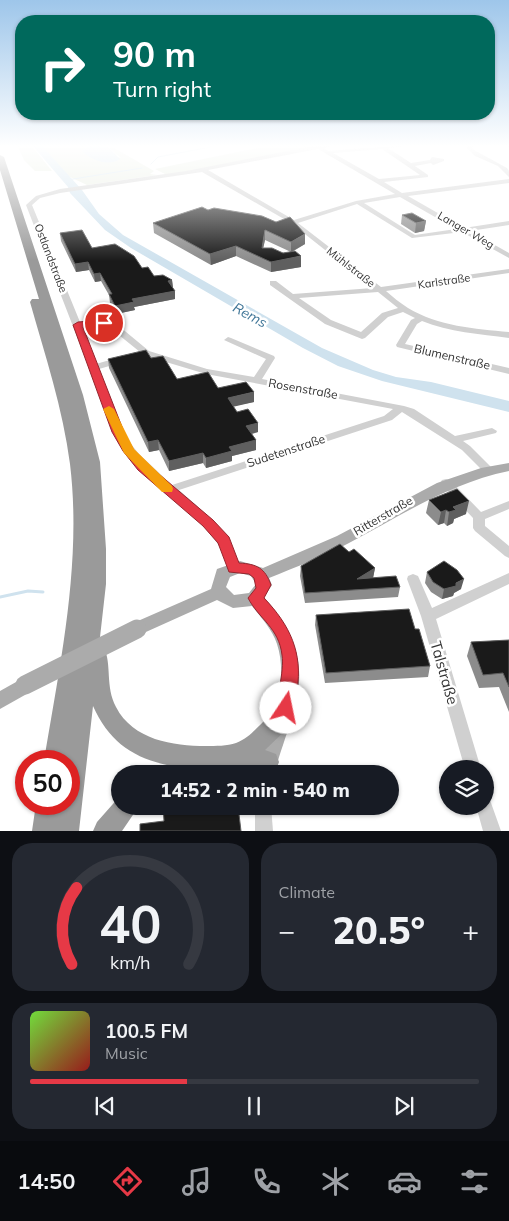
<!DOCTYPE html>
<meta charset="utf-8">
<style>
body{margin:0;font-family:Mulish,sans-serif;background:#242831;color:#f1f3f6;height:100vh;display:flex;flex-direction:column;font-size:19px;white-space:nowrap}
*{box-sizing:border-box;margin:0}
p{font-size:16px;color:#9ea1a6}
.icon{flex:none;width:28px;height:28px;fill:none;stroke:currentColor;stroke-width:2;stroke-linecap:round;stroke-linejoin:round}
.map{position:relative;height:831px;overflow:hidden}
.panel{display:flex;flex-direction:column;gap:12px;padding:12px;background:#0d0f14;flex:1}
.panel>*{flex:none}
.banner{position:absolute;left:15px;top:15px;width:480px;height:105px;border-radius:20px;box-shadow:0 1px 4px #0004;background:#00695c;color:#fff;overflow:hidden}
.buttons{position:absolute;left:439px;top:760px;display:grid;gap:10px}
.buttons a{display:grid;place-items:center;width:55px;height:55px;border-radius:50%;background:#171b24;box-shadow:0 1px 4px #0004;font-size:25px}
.speed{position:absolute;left:15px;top:750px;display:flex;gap:10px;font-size:25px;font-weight:700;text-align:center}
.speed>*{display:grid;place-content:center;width:65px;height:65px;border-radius:50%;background:#171b24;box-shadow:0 1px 4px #0004;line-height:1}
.speed .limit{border:8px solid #d22;background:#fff;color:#111}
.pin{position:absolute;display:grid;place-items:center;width:42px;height:42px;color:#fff;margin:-21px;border:2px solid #fff;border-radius:50%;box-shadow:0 1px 5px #0007}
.me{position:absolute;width:55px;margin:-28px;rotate:11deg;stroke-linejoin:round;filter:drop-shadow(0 0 4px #0008)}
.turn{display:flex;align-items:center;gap:18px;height:105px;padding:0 15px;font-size:22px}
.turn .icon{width:65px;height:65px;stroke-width:2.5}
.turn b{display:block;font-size:35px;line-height:42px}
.big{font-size:38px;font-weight:800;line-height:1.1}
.panel .card{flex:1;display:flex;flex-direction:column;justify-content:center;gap:8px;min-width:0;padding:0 18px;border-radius:20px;background:#242831}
.panel .dial{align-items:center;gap:0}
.dial svg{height:130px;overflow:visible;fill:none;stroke:#363941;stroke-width:7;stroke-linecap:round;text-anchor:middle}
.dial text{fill:#f1f3f6;stroke:none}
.song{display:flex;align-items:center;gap:15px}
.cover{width:60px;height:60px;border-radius:8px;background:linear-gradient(135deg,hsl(100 70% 55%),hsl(0 70% 35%))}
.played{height:5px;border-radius:2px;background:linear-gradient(90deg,#e63946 35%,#363941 35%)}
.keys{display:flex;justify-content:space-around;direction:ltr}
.heat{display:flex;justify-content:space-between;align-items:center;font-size:28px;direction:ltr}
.panel .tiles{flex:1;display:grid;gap:12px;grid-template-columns:1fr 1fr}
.card:last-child{grid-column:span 2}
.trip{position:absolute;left:111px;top:765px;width:288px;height:50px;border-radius:25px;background:#171b24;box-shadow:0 1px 4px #0004;font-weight:800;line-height:50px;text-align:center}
.tabs{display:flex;height:80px;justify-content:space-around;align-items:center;background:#090b0e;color:#9ea1a6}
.tabs .icon{width:35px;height:35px}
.tabs .current{color:#e63946}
.tabs b{font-size:22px;color:#f1f3f6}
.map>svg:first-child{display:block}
</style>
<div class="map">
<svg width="509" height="831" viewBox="0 0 509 831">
<rect width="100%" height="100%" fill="#fff"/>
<!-- green -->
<g fill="#e6ecdf">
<path d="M 17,145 L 31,145 L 52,171 L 35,171 L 24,160 Z"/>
<path d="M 41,145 L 61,145 L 66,147 L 90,145 L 82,151 L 121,158 L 108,147 L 101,145 L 109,145 L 154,171 L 150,174 L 157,175 L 87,185 L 68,176 Z"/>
<path d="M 272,145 L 326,145 L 167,175 L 155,169 Z"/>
</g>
<!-- water -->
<g fill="#cfe2ee">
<path d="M 32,145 L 41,145 L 82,190 L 99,214 L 123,235 L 322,348 L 373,370 L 396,377 L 431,382 L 509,401 L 509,412 L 382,381 L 338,366 L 303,348 L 131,248 L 105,230 L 70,193 L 68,187 Z"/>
<path d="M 90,145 L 108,147 L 120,159 C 108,167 91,160 82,151 Z"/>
</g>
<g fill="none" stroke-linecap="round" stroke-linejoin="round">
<!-- stream-far1 -->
<g stroke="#cfe2ee" stroke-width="1">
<path d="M 151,164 L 158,157 L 221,145"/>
<path d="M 67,180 L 142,168"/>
</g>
<!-- stream -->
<path stroke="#cfe2ee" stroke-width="3" d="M 0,597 L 28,591 L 43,592"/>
<!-- minor -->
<g fill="#d0d0d0" fill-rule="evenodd">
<path d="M 318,145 L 334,145 L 334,146 L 324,148 L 328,151 L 405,145 L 403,147 L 388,148 L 411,163 L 430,160 L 432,157 L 444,159 L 444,161 L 433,165 L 431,163 L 415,166 L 428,175 L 428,177 L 384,182 L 402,193 L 509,179 L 509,183 L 408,196 L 464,228 L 509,221 L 509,225 L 470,231 L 509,253 L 509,258 L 462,232 L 412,238 L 357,204 L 298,223 L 381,287 L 509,269 L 509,273 L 386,291 C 393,297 400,303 408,308 C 438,326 475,329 509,332 L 509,338 C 480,334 449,332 422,321 L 417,324 L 405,344 L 509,368 L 509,374 L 397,347 L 396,345 L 411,320 L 415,318 L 403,312 L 388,317 L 365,338 L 362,339 L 325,324 L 270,285 L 270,281 L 276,281 L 293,294 L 373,288 L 291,223 L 202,172 L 60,193 L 40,198 L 32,205 L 80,322 L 114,322 L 149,351 L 207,369 L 254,377 L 266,359 L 224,340 L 228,337 L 231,338 L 274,356 L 275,358 L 262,379 L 404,406 L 414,409 L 455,436 L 492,428 L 497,431 L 496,433 L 463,441 L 470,446 L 492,468 L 493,470 L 492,472 L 484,472 L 462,450 L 402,412 L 392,420 L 179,490 C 207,514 227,532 240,568 L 238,571 L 234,573 L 230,571 C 226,564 224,556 221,549 C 213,535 179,497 164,493 L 163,489 L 131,459 L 117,440 L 26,205 L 36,196 L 60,189 L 186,171 ZM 318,149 L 395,194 L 356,201 L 294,220 L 208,170 ZM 382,149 L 420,175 L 379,179 L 333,153 ZM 400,197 L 456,229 L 415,235 L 364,203 ZM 378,292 L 398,308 L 382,313 L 361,332 L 331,320 L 299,298 ZM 82,327 L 109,327 L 140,352 L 132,356 L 133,358 L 136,359 L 146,356 L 206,374 L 393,409 L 384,416 L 172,485 L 139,454 L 127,439 L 99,369 L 123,362 L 125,360 L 120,357 L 96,364 Z"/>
<path d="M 470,145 L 476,145 L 472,148 L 474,150 L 507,168 L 509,171 L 509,177 L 498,166 L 475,156 L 466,147 Z"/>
<path d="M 505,145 L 509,145 L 509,147 L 506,146 Z"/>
<path d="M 446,479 L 450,480 L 481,512 L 509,501 L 509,509 L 485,519 L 485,526 L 509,546 L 509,558 L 505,556 L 475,531 L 473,528 L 473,518 L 440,483 L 442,480 Z"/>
<path d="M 509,573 L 509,584 L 436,619 L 481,769 L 465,769 L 421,616 L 407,579 L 408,576 L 413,574 L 418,576 L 432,608 Z"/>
<path d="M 485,798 L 490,800 L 501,831 L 483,831 L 476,806 L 485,806 Z"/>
<path d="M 255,806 L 271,806 L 273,831 L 255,831 Z"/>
</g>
<!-- major -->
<g fill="#ababab" fill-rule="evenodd">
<path d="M 509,463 L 509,471 C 450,483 402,515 349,543 C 323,557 296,567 269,578 L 272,585 L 264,597 C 322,665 296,699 274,774 L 254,774 C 266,733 291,687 277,644 C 272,629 261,618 252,606 L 233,608 L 217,600 L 137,636 L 131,634 L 128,629 L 131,624 L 211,589 L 217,569 L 240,561 L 263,568 L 337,536 L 437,483 L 481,468 ZM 240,573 L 251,576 L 256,584 L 249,593 L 234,595 L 226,587 L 230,577 Z"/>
<path d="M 25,677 L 32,679 L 34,685 L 32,691 L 0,709 L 0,691 Z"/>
</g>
<!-- highway -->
<g fill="#9a9a9a" fill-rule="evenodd">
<path d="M 0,155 L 4,157 L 83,395 L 100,462 L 106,549 L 106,584 L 99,646 L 104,648 C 112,664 105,686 116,707 C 133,740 173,746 206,746 C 216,746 227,746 236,743 C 255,736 263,716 282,709 L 290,712 L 294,719 L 290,726 L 265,750 L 276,754 L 279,762 L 276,770 L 267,773 L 244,770 L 245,774 L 174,774 L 177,767 C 136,760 110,744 93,706 L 79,831 L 32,831 L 36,804 L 69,804 L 69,761 L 44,761 C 60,664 82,563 70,464 C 63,409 45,355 30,302 L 32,299 L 39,299 L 0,170 Z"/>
<path d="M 120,796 L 120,806 L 139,806 L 122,831 L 93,831 L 97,822 Z"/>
</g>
<!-- major-bridge -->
<path stroke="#ababab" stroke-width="19" d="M 25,685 L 137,629"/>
</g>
<!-- wall -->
<g fill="#8c8c8c" fill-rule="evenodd">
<path d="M 208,210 L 305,244 L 292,252 L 301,267 L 271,272 L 236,256 L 211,265 L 154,233 L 153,223 ZM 265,240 L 291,252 L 283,253 L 263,248 Z"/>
<path d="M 402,215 L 426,221 L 424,231 L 415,233 L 401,224 Z"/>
<path d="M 60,233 L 92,248 L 142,268 L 154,276 L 172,280 L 173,288 L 175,299 L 134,307 L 135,310 L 116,314 L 110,303 L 109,295 L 101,281 L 95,282 L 89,270 L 76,272 L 61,241 Z"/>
<path d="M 151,358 L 177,379 L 218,388 L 254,402 L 233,406 L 237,412 L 258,423 L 258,432 L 252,434 L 256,440 L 256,450 L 232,456 L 232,461 L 206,468 L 203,463 L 169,471 L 159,450 L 149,452 L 109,368 L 108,359 Z"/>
<path d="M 429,500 L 466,514 L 454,519 L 453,523 L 447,526 L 444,523 L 438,525 L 426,513 Z"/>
<path d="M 349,552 L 375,568 L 373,578 L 400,587 L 398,597 L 305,603 L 300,576 L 301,566 Z"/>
<path d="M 427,572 L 461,589 L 454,593 L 453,596 L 442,599 L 431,592 L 425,583 Z"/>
<path d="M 316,615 L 415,629 L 430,666 L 428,677 L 325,683 L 315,625 Z"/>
<path d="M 509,640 L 509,712 L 499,687 L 479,688 L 467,656 L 471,642 Z"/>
</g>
<!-- shaded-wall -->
<g fill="#5f5f5f">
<path d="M 426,221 L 424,231 L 415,233 L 416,223 Z"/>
<path d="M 265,230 L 265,240 L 261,258 L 262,248 Z"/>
<path d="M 305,234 L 305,244 L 291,252 L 291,242 Z"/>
<path d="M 236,246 L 236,256 L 211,265 L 210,254 Z"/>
<path d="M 301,256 L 301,267 L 271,272 L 271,262 Z"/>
<path d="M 88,262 L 89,270 L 76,272 L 75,264 Z"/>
<path d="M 100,273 L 101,281 L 95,282 L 94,274 Z"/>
<path d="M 172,280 L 173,288 L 168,281 Z"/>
<path d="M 175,291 L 175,299 L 134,307 L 135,310 L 116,314 L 115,306 L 132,299 Z"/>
<path d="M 254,392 L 254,402 L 228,408 L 228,398 Z"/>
<path d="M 258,423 L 258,432 L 246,435 L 246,426 Z"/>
<path d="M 158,440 L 159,450 L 149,452 L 148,442 Z"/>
<path d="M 256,440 L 256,450 L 232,456 L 232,461 L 206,468 L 206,458 L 229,447 Z"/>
<path d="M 203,453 L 203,463 L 169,471 L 169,461 Z"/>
<path d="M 469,501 L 466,514 L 454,519 L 453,523 L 447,526 L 449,512 L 453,507 Z"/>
<path d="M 446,510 L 444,523 L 438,525 L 441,512 Z"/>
<path d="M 375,568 L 373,578 L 357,579 Z"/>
<path d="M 464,579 L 461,589 L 454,593 L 453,596 L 442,599 L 444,589 Z"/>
</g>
<!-- building -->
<g fill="#1a1a1a" stroke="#5f5f5f">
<path d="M 202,207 L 208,210 L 214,208 L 262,216 L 276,222 L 290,217 L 305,234 L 291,242 L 265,230 L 262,248 L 272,248 L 283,253 L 295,251 L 301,256 L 271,262 L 236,246 L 210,254 L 153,223 Z"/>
<path d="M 412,213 L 426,221 L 416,223 L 402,215 Z"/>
<path d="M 82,230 L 92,248 L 115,244 L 134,256 L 142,268 L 148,267 L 154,276 L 163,275 L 172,280 L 168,281 L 175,291 L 132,299 L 134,302 L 115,306 L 109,294 L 112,294 L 100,273 L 94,274 L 88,262 L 75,264 L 60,233 Z"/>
<path d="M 146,350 L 151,358 L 163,356 L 177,379 L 208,372 L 218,388 L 246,382 L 254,392 L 228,398 L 237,412 L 248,409 L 258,423 L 246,426 L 256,440 L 229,447 L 232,451 L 206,458 L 203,453 L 169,461 L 158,440 L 148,442 L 108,359 Z"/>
<path d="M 457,489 L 469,501 L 453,507 L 456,510 L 449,512 L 446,510 L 441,512 L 429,500 Z"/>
<path d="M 340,544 L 349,552 L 354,549 L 375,568 L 357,579 L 396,576 L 400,587 L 305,593 L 301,566 Z"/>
<path d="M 444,561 L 457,570 L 464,579 L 456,583 L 456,586 L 444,589 L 433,582 L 427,572 Z"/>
<path d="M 409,609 L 415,629 L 419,629 L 430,666 L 326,673 L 316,615 Z"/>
<path d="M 509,640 L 509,687 L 503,673 L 483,675 L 471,642 Z"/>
<path d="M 163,806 L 238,806 L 241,831 L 140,831 L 140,824 L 164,821 Z"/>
</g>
<!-- sky -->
<linearGradient id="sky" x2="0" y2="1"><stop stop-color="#9ec6ea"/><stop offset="0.56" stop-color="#fff"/><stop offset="1" stop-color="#fff" stop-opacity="0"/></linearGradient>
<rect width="509" height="261" fill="url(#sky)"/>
<!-- route -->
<path fill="#e63946" stroke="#96252e" d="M 104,320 L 108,321 L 108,325 L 83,327 L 124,432 L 133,449 L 147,464 L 213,520 L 229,537 L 239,563 C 257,564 265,568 271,585 L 264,598 C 290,625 303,653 297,690 C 296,698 295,706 292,713 L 286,716 L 280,713 C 274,702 285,672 282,655 C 279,628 259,619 248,598 L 256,588 L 254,578 L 249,574 L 229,572 L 218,543 L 203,526 L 138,470 L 123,451 L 112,432 L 73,325 L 78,322 Z"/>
<!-- slow -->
<path fill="#f59e0b" d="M 109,406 L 114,409 L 134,449 L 172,486 L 173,489 L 172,492 L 162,492 L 124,453 L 103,409 Z"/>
<g text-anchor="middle" stroke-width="5" stroke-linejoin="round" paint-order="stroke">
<!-- far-street labels -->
<g font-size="11" fill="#333" stroke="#fff">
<text transform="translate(466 230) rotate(30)" y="4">Langer Weg</text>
<text transform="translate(51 258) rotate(69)" y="4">Ostlandstraße</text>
<text transform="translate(351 267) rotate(38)" y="4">Mühlstraße</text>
<text transform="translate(444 281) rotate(-8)" y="4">Karlstraße</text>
</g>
<!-- street labels -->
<g font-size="12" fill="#333" stroke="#fff">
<text transform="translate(452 357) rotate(13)" y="4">Blumenstraße</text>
<text transform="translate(303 389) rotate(10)" y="4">Rosenstraße</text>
<text transform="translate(286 451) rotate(-18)" y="4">Sudetenstraße</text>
<text transform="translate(383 516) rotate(-30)" y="4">Ritterstraße</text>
</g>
<!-- water labels -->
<g font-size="14" font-style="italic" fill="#3f7597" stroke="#fff">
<text transform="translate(250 315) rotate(29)" y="5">Rems</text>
</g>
<!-- near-street labels -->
<g font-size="15" fill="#333" stroke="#fff">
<text transform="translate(444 673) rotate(74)" y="5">Talstraße</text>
</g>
</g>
</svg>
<div class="buttons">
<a><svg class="icon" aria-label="layers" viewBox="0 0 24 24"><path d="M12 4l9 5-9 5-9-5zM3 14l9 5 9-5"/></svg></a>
</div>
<div class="speed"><div class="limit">50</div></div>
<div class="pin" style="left:104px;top:323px;background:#d93025"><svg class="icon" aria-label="arrive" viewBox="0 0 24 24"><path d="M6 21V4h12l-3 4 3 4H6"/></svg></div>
<svg class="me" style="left:286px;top:708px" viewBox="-20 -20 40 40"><circle r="19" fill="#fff"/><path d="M0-13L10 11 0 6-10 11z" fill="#e63946"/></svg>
<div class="trip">14:52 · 2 min · 540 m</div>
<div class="banner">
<div class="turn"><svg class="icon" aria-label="right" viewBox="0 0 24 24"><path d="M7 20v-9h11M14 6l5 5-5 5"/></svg><div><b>90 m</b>Turn right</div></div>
</div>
</div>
<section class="panel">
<div class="tiles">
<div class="card dial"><svg viewBox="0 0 100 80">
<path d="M14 69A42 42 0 1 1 86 69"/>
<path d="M14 69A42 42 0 0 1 17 22" stroke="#e63946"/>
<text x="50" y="56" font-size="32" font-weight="700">40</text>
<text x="50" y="72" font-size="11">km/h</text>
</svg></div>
<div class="card"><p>Climate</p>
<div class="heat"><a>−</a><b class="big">20.5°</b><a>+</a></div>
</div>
<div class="card">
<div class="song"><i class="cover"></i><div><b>100.5 FM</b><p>Music</p></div></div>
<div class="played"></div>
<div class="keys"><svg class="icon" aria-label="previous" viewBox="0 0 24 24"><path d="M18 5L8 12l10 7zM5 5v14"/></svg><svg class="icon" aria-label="pause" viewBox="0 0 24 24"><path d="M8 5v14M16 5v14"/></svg><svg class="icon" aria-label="next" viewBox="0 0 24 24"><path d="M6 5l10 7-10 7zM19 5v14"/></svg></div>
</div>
</div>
</section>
<nav class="tabs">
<b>14:50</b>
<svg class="icon current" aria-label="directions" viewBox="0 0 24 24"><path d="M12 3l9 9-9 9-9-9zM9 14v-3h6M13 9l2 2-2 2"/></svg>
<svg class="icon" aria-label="music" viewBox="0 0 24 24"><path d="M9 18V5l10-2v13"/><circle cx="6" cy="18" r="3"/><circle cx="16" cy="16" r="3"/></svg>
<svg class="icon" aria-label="phone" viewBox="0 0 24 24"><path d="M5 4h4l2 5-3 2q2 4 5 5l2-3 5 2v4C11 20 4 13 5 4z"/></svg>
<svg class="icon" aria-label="climate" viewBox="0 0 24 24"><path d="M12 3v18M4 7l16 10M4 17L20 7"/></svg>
<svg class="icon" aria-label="car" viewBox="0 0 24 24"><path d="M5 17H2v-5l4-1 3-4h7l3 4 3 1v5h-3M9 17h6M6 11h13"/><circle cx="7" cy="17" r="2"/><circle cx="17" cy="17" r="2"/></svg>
<svg class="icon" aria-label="filters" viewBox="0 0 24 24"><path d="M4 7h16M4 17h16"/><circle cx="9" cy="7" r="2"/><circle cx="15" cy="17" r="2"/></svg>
</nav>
